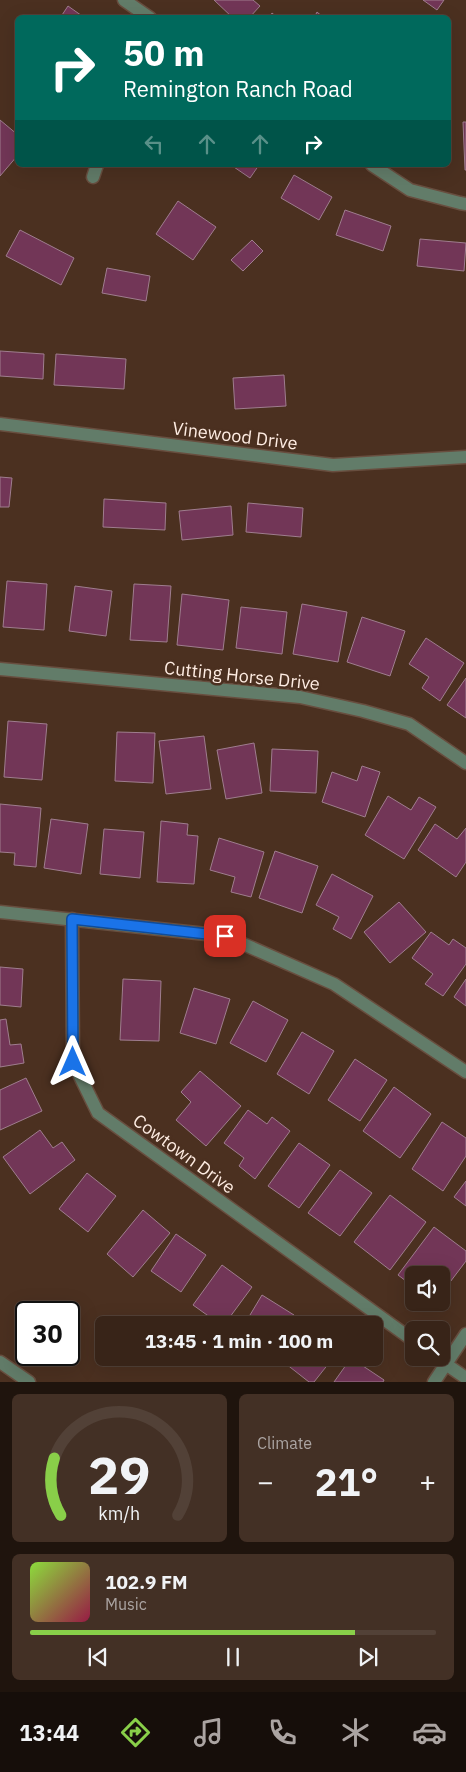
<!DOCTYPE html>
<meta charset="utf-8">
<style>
body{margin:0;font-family:"IBM Plex Sans",sans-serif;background:#433025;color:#f1f3f6;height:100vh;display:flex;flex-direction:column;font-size:19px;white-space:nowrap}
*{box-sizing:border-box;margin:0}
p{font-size:16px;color:#aba4a2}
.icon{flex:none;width:28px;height:28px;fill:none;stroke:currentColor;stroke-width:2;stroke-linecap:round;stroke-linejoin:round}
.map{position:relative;height:1382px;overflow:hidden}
.sheet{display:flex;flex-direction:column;gap:12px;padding:12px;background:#1f140d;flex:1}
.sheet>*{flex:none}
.hud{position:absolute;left:15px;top:15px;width:436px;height:152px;border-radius:8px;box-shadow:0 5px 20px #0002,0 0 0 1px #524137;background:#00695c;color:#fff;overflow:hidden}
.controls{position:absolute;left:405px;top:1266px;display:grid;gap:10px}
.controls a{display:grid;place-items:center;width:45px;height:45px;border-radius:8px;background:#382418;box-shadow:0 5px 20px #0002,0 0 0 1px #524137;font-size:25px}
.speed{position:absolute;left:15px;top:1301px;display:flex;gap:10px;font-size:25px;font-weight:700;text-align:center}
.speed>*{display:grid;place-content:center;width:65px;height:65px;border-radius:50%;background:#382418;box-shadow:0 5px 20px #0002,0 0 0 1px #524137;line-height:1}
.speed .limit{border:2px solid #111;border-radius:8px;background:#fff;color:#111}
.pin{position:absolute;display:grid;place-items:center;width:42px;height:42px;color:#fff;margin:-21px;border-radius:10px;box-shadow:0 2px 8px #0006}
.me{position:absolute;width:55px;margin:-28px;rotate:0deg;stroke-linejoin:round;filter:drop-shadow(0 0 4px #0008)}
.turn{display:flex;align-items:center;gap:18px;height:105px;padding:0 25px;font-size:22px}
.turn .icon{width:65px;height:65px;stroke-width:2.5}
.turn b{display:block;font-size:35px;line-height:42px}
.lanes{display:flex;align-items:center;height:48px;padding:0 25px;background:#0003;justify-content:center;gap:25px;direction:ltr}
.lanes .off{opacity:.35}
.big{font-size:38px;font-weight:700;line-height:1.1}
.sheet .card{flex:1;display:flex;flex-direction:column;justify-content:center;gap:8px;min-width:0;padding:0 18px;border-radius:8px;background:#433025}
.sheet .dial{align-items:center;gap:0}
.dial svg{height:130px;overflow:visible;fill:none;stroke:#524137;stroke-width:7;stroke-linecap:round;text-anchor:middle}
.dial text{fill:#f1f3f6;stroke:none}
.song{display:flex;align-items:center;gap:15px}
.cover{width:60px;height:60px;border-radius:8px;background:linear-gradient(135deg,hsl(90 70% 55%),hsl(340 70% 35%))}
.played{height:5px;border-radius:2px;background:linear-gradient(90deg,#89cf49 80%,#524137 80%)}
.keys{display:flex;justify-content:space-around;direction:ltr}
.heat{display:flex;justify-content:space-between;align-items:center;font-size:28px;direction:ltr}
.sheet .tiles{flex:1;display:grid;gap:12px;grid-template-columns:1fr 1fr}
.card:last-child{grid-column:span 2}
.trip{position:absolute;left:95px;top:1316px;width:288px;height:50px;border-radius:8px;background:#382418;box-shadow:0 5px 20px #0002,0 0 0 1px #524137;font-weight:700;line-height:50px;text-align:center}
.tabs{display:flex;height:80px;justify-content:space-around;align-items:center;background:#160e0a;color:#aba4a2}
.tabs .icon{width:35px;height:35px}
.tabs .selected{color:#89cf49}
.tabs b{font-size:22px;color:#f1f3f6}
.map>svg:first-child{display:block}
</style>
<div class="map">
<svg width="466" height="1382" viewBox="0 0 466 1382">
<rect width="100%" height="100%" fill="#4b3020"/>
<!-- building -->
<g fill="#723657" stroke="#9f7d8e">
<path d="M 214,0 L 253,0 L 260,6 L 249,18 L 233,18 Z"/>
<path d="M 423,0 L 444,0 L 437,10 Z"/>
<path d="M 68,6 L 85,18 L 60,18 Z"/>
<path d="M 317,12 L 324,18 L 314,18 Z"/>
<path d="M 272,13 L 278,18 L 269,18 Z"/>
<path d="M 0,120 L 18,135 L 18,155 L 0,176 Z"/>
<path d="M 463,122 L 466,122 L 466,170 L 465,170 Z"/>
<path d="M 231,165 L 259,165 L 250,178 Z"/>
<path d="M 294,175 L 332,197 L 319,220 L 281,198 Z"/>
<path d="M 178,201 L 216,227 L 193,260 L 156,234 Z"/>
<path d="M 345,210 L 391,226 L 383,251 L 336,235 Z"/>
<path d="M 20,230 L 74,258 L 61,285 L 6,256 Z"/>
<path d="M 420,239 L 466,243 L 464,271 L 417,266 Z"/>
<path d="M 252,240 L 263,251 L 243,271 L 231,260 Z"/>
<path d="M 107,268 L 150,276 L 146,301 L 102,293 Z"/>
<path d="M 0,351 L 44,354 L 43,379 L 0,376 Z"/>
<path d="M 56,354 L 126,359 L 124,389 L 54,385 Z"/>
<path d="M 284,375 L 286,406 L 235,409 L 233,378 Z"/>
<path d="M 0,477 L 12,478 L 9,507 L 0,507 Z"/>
<path d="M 104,499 L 166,503 L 165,530 L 103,527 Z"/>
<path d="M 248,503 L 303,508 L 301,537 L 246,532 Z"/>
<path d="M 231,506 L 233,535 L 182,540 L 179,511 Z"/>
<path d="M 7,581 L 47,584 L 44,630 L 3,627 Z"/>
<path d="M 134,584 L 171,586 L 167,642 L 130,640 Z"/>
<path d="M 75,586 L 112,591 L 106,636 L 69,631 Z"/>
<path d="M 182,594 L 229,600 L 223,650 L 177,645 Z"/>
<path d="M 302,604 L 347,612 L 338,662 L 293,654 Z"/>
<path d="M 241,607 L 287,612 L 282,654 L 236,648 Z"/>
<path d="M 362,617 L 405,631 L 390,676 L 347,662 Z"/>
<path d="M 426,638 L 464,663 L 440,701 L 422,688 L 429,677 L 409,664 Z"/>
<path d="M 466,678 L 466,718 L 447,705 Z"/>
<path d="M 8,721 L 47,724 L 42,780 L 4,777 Z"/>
<path d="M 117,732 L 155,733 L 153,783 L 115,781 Z"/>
<path d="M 204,736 L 211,789 L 166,794 L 159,741 Z"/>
<path d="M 254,743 L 262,793 L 226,799 L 217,750 Z"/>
<path d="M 272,749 L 318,751 L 316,793 L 270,791 Z"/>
<path d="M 362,766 L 380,772 L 365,817 L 322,802 L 332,772 L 357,781 Z"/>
<path d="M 388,796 L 411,810 L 419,797 L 436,807 L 404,859 L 365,835 Z"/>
<path d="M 0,804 L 41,808 L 36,867 L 14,865 L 15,853 L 0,852 Z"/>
<path d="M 51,819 L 88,824 L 81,874 L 44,868 Z"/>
<path d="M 161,821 L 188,824 L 187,835 L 198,836 L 194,884 L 157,882 Z"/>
<path d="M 435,824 L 457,839 L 466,828 L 466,862 L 456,877 L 418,850 Z"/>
<path d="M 104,829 L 144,832 L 140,878 L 100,874 Z"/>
<path d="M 219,838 L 264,852 L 251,897 L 231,892 L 235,877 L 210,870 Z"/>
<path d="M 275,851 L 318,866 L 302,913 L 259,898 Z"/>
<path d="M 332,874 L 373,896 L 351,939 L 333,929 L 339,917 L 316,905 Z"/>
<path d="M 399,902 L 426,932 L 390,963 L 364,932 Z"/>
<path d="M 431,932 L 449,945 L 453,939 L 466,948 L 466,964 L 443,996 L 425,984 L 433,974 L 412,958 Z"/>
<path d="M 0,967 L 23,969 L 21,1007 L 0,1005 Z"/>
<path d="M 123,979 L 161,981 L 159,1041 L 120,1040 Z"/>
<path d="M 466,979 L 466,1006 L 454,997 Z"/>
<path d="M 194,988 L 230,999 L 216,1044 L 180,1033 Z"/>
<path d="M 253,1001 L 288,1020 L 266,1062 L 230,1043 Z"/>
<path d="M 6,1019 L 10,1045 L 21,1044 L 24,1063 L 0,1067 L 0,1020 Z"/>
<path d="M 302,1032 L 334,1051 L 309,1094 L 277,1074 Z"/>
<path d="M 355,1059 L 387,1080 L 360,1121 L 328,1100 Z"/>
<path d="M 200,1071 L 241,1106 L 206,1146 L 176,1120 L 191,1102 L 181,1092 Z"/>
<path d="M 26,1078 L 42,1111 L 0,1130 L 0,1090 Z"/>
<path d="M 394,1087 L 431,1114 L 400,1158 L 363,1131 Z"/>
<path d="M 248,1110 L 267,1124 L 272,1117 L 290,1131 L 255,1179 L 239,1166 L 244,1158 L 224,1143 Z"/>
<path d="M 442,1122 L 466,1138 L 466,1156 L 443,1191 L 412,1169 Z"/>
<path d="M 40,1130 L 53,1148 L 62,1142 L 75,1160 L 30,1194 L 3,1157 Z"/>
<path d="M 299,1143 L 330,1165 L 299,1208 L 268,1186 Z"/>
<path d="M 340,1170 L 372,1193 L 340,1236 L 308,1213 Z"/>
<path d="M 87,1173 L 116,1196 L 88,1232 L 59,1209 Z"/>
<path d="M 466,1181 L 466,1206 L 454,1197 Z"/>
<path d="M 390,1195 L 426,1222 L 390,1270 L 354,1242 Z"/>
<path d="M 143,1210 L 170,1233 L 133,1277 L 107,1254 Z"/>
<path d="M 434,1227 L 466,1251 L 466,1261 L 441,1294 L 441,1275 L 414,1275 L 414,1287 L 398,1275 Z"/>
<path d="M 176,1234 L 206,1255 L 181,1292 L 151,1271 Z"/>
<path d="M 222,1265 L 252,1287 L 224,1325 L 221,1325 L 193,1305 Z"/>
<path d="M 262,1295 L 294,1315 L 288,1325 L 244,1325 Z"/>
<path d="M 283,1358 L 333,1358 L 314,1382 L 309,1382 L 281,1360 Z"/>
<path d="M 351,1358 L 384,1380 L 383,1382 L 334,1382 Z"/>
</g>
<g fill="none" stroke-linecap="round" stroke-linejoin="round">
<defs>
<g id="minor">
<path d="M 124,0 L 150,18"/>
<path d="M 372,165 L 410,190 L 460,203 L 466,204"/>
<path d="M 93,177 L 97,165"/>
<path d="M 0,424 L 333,465 L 466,457"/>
<path d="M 0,669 L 300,697 L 363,711 L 409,724 L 466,763"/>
<path d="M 0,912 L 225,936 L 334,984 L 466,1072"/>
<path d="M 72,919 L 73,1062 L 98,1113 L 414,1341"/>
<path d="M 437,1358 L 466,1378"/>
<path d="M 0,1362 L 29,1382"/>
<path d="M 434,1382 L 466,1334"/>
</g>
</defs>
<!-- minor casing -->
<use href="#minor" stroke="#684e3f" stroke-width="15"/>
<!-- minor -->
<use href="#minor" stroke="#627c69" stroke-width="12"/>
</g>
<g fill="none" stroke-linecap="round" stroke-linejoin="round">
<defs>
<path id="route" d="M 73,1062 L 72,919 L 225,936"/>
</defs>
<!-- route casing -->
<use href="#route" stroke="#114b97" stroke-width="12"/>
<!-- route -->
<use href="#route" stroke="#1a73e8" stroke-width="9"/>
</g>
<g text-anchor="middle" stroke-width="5" stroke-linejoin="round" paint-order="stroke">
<!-- street labels -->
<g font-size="18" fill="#feece2" stroke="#4b3020">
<text transform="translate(235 436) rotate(7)" y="6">Vinewood Drive</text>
<text transform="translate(242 676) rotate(6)" y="6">Cutting Horse Drive</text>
<text transform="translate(184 1154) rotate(36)" y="6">Cowtown Drive</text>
</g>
</g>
</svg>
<div class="controls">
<a><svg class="icon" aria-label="sound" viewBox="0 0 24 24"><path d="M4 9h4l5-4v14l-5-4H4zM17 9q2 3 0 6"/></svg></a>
<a><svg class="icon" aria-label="search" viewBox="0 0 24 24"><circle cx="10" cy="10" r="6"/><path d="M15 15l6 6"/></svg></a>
</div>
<div class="speed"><div class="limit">30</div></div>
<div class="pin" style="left:225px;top:936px;background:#d93025"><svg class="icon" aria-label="arrive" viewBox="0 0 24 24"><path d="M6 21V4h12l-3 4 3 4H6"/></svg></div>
<svg class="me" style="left:73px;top:1062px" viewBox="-20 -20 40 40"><path d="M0-17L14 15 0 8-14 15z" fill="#1a73e8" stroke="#fff" stroke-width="4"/></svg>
<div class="trip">13:45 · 1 min · 100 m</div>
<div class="hud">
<div class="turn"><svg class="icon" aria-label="right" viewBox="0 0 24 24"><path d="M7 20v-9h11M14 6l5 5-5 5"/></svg><div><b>50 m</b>Remington Ranch Road</div></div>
<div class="lanes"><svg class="icon off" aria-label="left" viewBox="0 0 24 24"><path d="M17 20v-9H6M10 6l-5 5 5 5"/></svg><svg class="icon off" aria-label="ahead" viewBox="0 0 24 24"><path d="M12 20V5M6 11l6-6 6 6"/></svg><svg class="icon off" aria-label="ahead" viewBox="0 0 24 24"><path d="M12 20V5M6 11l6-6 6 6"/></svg><svg class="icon" aria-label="right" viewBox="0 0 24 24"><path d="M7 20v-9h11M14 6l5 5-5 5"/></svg></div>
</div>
</div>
<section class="sheet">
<div class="tiles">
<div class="card dial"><svg viewBox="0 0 100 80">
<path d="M14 69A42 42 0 1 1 86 69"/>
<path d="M14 69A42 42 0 0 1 10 34" stroke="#89cf49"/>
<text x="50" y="56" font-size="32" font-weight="700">29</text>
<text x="50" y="72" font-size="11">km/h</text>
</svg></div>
<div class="card"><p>Climate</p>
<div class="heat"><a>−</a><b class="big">21°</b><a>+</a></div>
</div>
<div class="card">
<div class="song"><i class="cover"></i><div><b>102.9 FM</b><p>Music</p></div></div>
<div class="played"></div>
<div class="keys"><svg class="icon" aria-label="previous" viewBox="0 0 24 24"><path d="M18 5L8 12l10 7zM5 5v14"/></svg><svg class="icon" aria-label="pause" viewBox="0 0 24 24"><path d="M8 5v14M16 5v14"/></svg><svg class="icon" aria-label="next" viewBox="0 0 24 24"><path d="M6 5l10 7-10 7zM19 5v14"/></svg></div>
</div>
</div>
</section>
<nav class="tabs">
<b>13:44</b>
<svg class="icon selected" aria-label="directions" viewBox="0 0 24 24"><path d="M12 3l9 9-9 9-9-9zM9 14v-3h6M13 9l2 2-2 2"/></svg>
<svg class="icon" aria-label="music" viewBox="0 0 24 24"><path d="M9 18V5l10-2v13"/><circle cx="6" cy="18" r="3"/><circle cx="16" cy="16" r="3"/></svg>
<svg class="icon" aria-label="phone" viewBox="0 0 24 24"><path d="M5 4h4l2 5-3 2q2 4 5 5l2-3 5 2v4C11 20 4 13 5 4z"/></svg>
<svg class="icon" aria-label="climate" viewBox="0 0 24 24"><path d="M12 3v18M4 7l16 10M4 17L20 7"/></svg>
<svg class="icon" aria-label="car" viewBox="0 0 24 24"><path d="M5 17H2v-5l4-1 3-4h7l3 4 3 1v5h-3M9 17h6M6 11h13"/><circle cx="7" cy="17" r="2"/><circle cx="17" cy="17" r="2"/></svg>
</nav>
